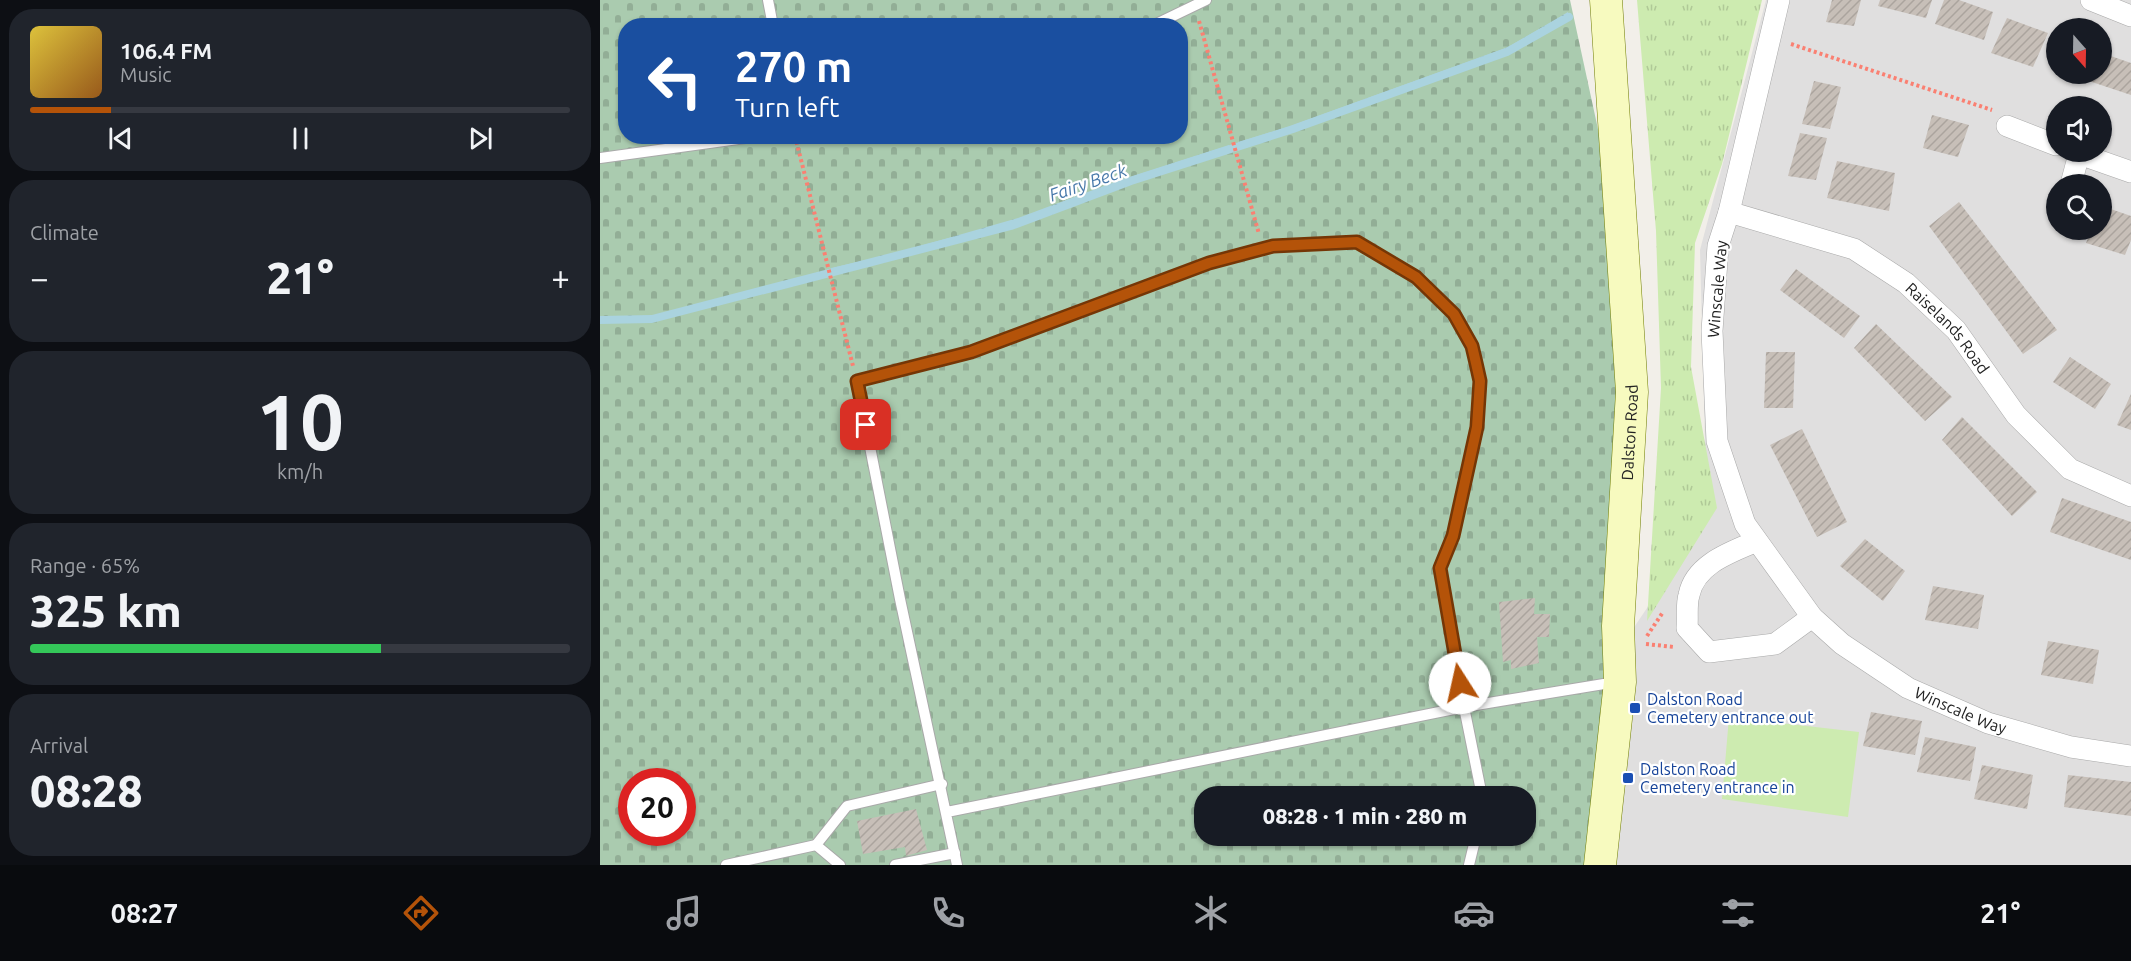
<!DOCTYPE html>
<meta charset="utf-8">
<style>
body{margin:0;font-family:Ubuntu,sans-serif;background:#20242c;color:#f1f3f6;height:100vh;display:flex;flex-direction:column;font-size:22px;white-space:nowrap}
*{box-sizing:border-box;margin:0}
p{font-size:20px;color:#9ea1a6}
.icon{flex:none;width:33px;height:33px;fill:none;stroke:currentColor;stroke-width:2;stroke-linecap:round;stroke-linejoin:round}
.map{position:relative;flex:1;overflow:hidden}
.drawer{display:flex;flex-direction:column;gap:9px;padding:9px;background:#0d0f14;width:600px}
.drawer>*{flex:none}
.guide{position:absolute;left:18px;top:18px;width:570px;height:126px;border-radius:24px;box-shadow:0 2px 4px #0004;background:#1a4fa0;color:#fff;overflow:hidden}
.needle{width:39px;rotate:160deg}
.buttons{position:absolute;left:1446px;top:18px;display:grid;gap:12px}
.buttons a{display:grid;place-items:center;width:66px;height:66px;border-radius:50%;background:#171b24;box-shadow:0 2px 4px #0004;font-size:30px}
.speed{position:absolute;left:18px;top:768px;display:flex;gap:12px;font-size:30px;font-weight:700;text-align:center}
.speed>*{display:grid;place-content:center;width:78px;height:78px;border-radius:50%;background:#171b24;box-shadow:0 2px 4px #0004;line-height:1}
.speed .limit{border:9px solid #d22;background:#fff;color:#111}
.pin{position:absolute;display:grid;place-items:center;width:51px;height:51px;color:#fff;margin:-26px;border-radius:12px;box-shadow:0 3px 9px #0006}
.me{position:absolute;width:66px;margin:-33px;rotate:350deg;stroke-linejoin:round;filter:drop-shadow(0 0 4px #0008)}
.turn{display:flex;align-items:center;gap:21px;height:126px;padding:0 18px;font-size:27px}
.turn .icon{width:78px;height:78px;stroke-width:2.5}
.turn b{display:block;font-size:42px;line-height:51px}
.big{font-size:45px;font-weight:800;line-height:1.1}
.drawer .tile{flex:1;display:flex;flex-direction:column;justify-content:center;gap:9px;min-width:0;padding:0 21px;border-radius:24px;background:#20242c}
.drawer .dial{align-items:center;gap:0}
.dial b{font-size:78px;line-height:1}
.song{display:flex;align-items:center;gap:18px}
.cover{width:72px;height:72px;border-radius:9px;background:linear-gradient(135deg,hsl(50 70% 55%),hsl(30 70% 35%))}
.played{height:6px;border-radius:3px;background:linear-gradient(90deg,#b45309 15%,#363941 15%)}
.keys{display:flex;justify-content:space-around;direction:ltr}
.heat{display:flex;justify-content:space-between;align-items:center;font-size:33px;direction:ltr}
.charge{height:9px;border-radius:4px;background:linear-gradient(90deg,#34c759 65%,#363941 0)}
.trip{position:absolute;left:594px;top:786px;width:342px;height:60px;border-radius:24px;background:#171b24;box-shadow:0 2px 4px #0004;font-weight:800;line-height:60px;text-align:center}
.tabs{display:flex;height:96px;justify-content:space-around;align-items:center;background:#090b0e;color:#9ea1a6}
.tabs .icon{width:42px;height:42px}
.tabs .selected{color:#b45309}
.tabs b{font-size:27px;color:#f1f3f6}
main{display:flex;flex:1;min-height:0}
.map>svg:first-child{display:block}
</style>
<main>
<section class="drawer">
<div class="tile">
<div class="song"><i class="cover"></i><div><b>106.4 FM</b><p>Music</p></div></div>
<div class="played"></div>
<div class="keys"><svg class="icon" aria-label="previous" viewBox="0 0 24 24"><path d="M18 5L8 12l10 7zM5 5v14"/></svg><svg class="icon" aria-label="pause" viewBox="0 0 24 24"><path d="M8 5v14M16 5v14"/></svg><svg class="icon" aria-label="next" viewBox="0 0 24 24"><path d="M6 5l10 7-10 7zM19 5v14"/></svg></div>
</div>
<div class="tile"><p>Climate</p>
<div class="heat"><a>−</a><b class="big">21°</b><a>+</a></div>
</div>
<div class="tile dial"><b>10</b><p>km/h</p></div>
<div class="tile"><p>Range · 65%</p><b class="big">325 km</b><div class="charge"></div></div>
<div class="tile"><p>Arrival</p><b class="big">08:28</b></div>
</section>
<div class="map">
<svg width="1531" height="865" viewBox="0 0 1531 865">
<defs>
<pattern id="grass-tufts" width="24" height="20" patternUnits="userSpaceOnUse" patternTransform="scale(1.5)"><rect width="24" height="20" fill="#cdebb0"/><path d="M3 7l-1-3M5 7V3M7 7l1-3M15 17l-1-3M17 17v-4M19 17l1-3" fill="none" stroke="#b0c997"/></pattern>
<pattern id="cemetery-stones" width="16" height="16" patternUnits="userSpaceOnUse" patternTransform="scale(1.5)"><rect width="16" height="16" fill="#aacbaf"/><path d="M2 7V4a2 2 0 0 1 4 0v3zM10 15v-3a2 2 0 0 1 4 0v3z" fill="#92ae96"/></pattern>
<pattern id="water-ripples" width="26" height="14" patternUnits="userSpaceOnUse" patternTransform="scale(1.5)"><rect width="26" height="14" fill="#aad3df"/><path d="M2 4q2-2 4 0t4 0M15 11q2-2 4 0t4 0" fill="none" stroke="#92b5bf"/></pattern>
<pattern id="building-hatch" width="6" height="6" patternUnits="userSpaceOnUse" patternTransform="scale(1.5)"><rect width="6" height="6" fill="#c7bfb8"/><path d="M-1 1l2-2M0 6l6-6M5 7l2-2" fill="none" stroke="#aba49e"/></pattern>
</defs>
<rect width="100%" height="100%" fill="#f2efe9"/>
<!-- residential -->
<path fill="#e0dfdf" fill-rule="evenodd" d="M 1166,0 L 1531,0 L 1531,865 L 994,865 L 1016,654 L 1107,519 L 1100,250 ZM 1456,28 L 1502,28 L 1502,74 L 1456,74 ZM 1456,106 L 1502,106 L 1502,152 L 1456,152 ZM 1456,184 L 1502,184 L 1502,230 L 1456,230 Z"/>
<!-- grass -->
<path fill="url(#grass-tufts)" d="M 1037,0 L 1162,0 L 1122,164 L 1095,243 L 1091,367 L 1117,508 L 1047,621 L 1061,388 L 1056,231 Z"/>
<!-- cemetery -->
<path fill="url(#cemetery-stones)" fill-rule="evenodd" d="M 0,0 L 970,0 L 1022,240 L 1032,392 L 994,865 L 0,865 ZM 26,26 L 580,26 L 580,136 L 26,136 ZM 32,782 L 82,782 L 82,832 L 32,832 ZM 604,796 L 926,796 L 926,836 L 604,836 Z"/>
<!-- garden -->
<path fill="#cdebb0" d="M 1129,717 L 1259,732 L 1248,817 L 1122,799 Z"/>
<!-- water -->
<g fill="url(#water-ripples)">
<path d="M 968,12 L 969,17 L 965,21 L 907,52 L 640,146 L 638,142 L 688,127 L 908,47 Z"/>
<path d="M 629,145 L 630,149 L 531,181 L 411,226 L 233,274 L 231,268 L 289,255 L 418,218 L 520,180 Z"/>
</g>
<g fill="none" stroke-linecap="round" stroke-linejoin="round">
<!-- stream -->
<path stroke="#aad3df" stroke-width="8" d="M 0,320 L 52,319 L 411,226 L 531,181 L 693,129 L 907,52 L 969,17"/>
</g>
<!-- building -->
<g fill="url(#building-hatch)">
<path d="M 1232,0 L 1261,0 L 1254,26 L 1226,22 Z"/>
<path d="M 1280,0 L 1332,0 L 1326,18 L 1278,6 Z"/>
<path d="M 1344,0 L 1359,0 L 1393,12 L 1384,40 L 1335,24 Z"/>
<path d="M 1407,18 L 1448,33 L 1433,67 L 1391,53 Z"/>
<path d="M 1502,53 L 1531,63 L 1531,95 L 1489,81 L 1491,74 L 1502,74 Z"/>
<path d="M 1214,81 L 1241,87 L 1230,129 L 1202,124 Z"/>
<path d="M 1332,115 L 1369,125 L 1358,157 L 1323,148 Z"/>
<path d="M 1200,133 L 1227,138 L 1216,180 L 1188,176 Z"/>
<path d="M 1237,161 L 1295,173 L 1289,211 L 1227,198 Z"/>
<path d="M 1359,202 L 1457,330 L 1423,354 L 1329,226 Z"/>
<path d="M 1502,206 L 1531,216 L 1531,240 L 1525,255 L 1486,243 L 1491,230 L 1502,230 Z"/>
<path d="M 1196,269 L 1260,316 L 1244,338 L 1180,290 Z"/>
<path d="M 1276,324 L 1352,397 L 1325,421 L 1254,348 Z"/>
<path d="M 1166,352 L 1195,352 L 1193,408 L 1164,408 Z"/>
<path d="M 1470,357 L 1511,384 L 1495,409 L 1453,382 Z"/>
<path d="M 1531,394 L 1531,430 L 1517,425 Z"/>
<path d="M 1362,417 L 1437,492 L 1412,516 L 1342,440 Z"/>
<path d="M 1202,429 L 1247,522 L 1217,537 L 1170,445 Z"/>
<path d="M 1462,498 L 1531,522 L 1531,560 L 1450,532 Z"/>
<path d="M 1265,539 L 1305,571 L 1283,601 L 1240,566 Z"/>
<path d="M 1333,586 L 1384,595 L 1378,629 L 1325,620 Z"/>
<path d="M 935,598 L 934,614 L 950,614 L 949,637 L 937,637 L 939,663 L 911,669 L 911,660 L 903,662 L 899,602 Z"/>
<path d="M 1448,641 L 1499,650 L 1493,684 L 1441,675 Z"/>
<path d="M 1271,712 L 1322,721 L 1315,755 L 1263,746 Z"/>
<path d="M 1325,737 L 1376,747 L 1370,781 L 1317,772 Z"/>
<path d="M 1382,765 L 1433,775 L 1427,809 L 1374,799 Z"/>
<path d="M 1468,775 L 1531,782 L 1531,816 L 1464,807 Z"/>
<path d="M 316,809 L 327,850 L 306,856 L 305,847 L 263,854 L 257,821 Z"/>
</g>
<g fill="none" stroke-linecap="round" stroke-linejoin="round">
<defs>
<g id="service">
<path d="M 168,0 L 173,26"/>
<path d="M 552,26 L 606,0"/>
<path d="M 0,158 L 160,136"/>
<path d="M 882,796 L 864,707 L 1016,682"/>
<path d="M 347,812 L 864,707 L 840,568 L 853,536 L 867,477 L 877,427 L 880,381 L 872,346 L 854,314 L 816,277 L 757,242 L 673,246 L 609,263 L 371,352 L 257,381 L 300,599 L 357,865"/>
<path d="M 126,865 L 216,845"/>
<path d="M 240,865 L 216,845 L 247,806 L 342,784"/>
<path d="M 295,865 L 355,853"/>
<path d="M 869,865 L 876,836"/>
</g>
<g id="minor">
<path id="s1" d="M 1179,0 L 1129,212 L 1118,246 L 1112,331 L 1117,441 L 1145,524 L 1212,617 L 1242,644 L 1308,688 L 1388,723 L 1471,747 L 1531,756"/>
<path d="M 1491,0 L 1531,16"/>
<path d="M 1407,126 L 1456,145"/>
<path d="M 1474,152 L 1531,172"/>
<path d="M 1471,184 L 1479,154"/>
<path id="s2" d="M 1129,212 L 1254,249 L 1306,283 L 1356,330 L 1416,415 L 1470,469 L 1531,496"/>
<path d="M 1157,541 C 1131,552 1095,564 1089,595 C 1086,605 1088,617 1087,628 L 1109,652 L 1175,644 L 1212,617"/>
</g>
<g id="secondary">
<path id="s3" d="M 1000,865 L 1020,682 L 1018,626 L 1032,392 L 1006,0"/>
</g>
</defs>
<!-- service casing -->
<use href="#service" stroke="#a9a9a9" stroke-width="12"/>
<!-- minor casing -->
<use href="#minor" stroke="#a9a9a9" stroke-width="22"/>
<!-- secondary casing -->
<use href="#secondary" stroke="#707d05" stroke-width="33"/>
<!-- path -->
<g stroke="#fa8072" stroke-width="4" stroke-dasharray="3 3" stroke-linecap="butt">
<path d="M 599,21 L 659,234"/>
<path d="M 1191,44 L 1392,110"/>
<path d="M 195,136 L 253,366"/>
<path d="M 1047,636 L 1063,612"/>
<path d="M 1046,644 L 1074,647"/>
</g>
<!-- service -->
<use href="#service" stroke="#fff" stroke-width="10"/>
<!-- minor -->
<use href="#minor" stroke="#fff" stroke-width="21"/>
<!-- secondary -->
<use href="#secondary" stroke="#f7fabf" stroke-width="32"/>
</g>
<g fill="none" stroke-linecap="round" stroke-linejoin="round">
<defs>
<path id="route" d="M 266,425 L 257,381 L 371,352 L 609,263 L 673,246 L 757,242 L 816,277 L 854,314 L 872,346 L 876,363 L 880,381 L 877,427 L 853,536 L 840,568 L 860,683"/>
</defs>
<!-- route casing -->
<use href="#route" stroke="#753606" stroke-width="15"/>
<!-- route -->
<use href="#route" stroke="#b45309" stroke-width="10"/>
</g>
<!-- markers -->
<g fill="#1a4fb4" stroke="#fff" stroke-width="2">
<rect x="1029" y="702" width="12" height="12" rx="3"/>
<rect x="1022" y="772" width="12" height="12" rx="3"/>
</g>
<g text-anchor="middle" stroke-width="4.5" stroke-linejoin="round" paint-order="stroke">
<!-- street labels -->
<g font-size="16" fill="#222" stroke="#fff">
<text transform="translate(1117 289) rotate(-85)" y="6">Winscale Way</text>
<text dy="6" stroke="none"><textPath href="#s2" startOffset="254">Raiselands Road</textPath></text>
<text dy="6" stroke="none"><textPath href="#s3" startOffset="434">Dalston Road</textPath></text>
<text dy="6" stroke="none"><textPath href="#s1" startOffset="828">Winscale Way</textPath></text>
</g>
<!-- transit labels -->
<g font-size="16" fill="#164399" stroke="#fff" text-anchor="start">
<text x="1047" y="705">Dalston Road<tspan x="1047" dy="18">Cemetery entrance out</tspan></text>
<text x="1040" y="775">Dalston Road<tspan x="1040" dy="18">Cemetery entrance in</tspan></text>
</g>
<!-- water labels -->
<g font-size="18" font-style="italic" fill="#4a7aab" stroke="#fff">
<text transform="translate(488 183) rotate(-19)" y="6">Fairy Beck</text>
</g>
</g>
</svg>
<div class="buttons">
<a><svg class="needle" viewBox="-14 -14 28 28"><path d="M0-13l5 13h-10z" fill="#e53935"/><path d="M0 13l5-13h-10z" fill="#9ea1a6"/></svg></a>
<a><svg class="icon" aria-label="sound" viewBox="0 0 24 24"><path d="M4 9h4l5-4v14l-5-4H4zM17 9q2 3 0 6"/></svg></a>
<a><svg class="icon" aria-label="search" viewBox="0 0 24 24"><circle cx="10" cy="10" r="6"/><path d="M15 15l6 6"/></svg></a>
</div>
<div class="speed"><div class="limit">20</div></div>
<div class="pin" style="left:266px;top:425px;background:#d93025"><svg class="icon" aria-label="arrive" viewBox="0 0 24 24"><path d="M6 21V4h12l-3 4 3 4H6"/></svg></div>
<svg class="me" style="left:860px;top:683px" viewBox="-20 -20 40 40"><circle r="19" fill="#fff"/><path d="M0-13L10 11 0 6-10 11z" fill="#b45309"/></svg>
<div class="trip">08:28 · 1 min · 280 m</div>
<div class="guide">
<div class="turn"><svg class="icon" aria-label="left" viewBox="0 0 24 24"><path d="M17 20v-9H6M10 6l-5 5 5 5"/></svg><div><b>270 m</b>Turn left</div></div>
</div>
</div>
</main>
<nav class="tabs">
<b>08:27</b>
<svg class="icon selected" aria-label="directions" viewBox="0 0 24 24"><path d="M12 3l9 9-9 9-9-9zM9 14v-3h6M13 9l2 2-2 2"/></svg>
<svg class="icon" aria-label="music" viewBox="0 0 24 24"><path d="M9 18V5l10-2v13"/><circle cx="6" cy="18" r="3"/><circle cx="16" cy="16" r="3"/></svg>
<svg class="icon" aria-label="phone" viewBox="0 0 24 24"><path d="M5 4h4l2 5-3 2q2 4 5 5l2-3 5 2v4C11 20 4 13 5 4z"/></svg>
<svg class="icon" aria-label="climate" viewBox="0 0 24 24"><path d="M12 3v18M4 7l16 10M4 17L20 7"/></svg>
<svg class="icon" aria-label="car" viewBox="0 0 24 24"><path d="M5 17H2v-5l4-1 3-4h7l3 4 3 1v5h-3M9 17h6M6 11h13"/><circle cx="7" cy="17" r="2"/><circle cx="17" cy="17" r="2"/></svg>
<svg class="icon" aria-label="filters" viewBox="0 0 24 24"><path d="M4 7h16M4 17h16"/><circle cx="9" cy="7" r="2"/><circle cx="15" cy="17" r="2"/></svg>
<b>21°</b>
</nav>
